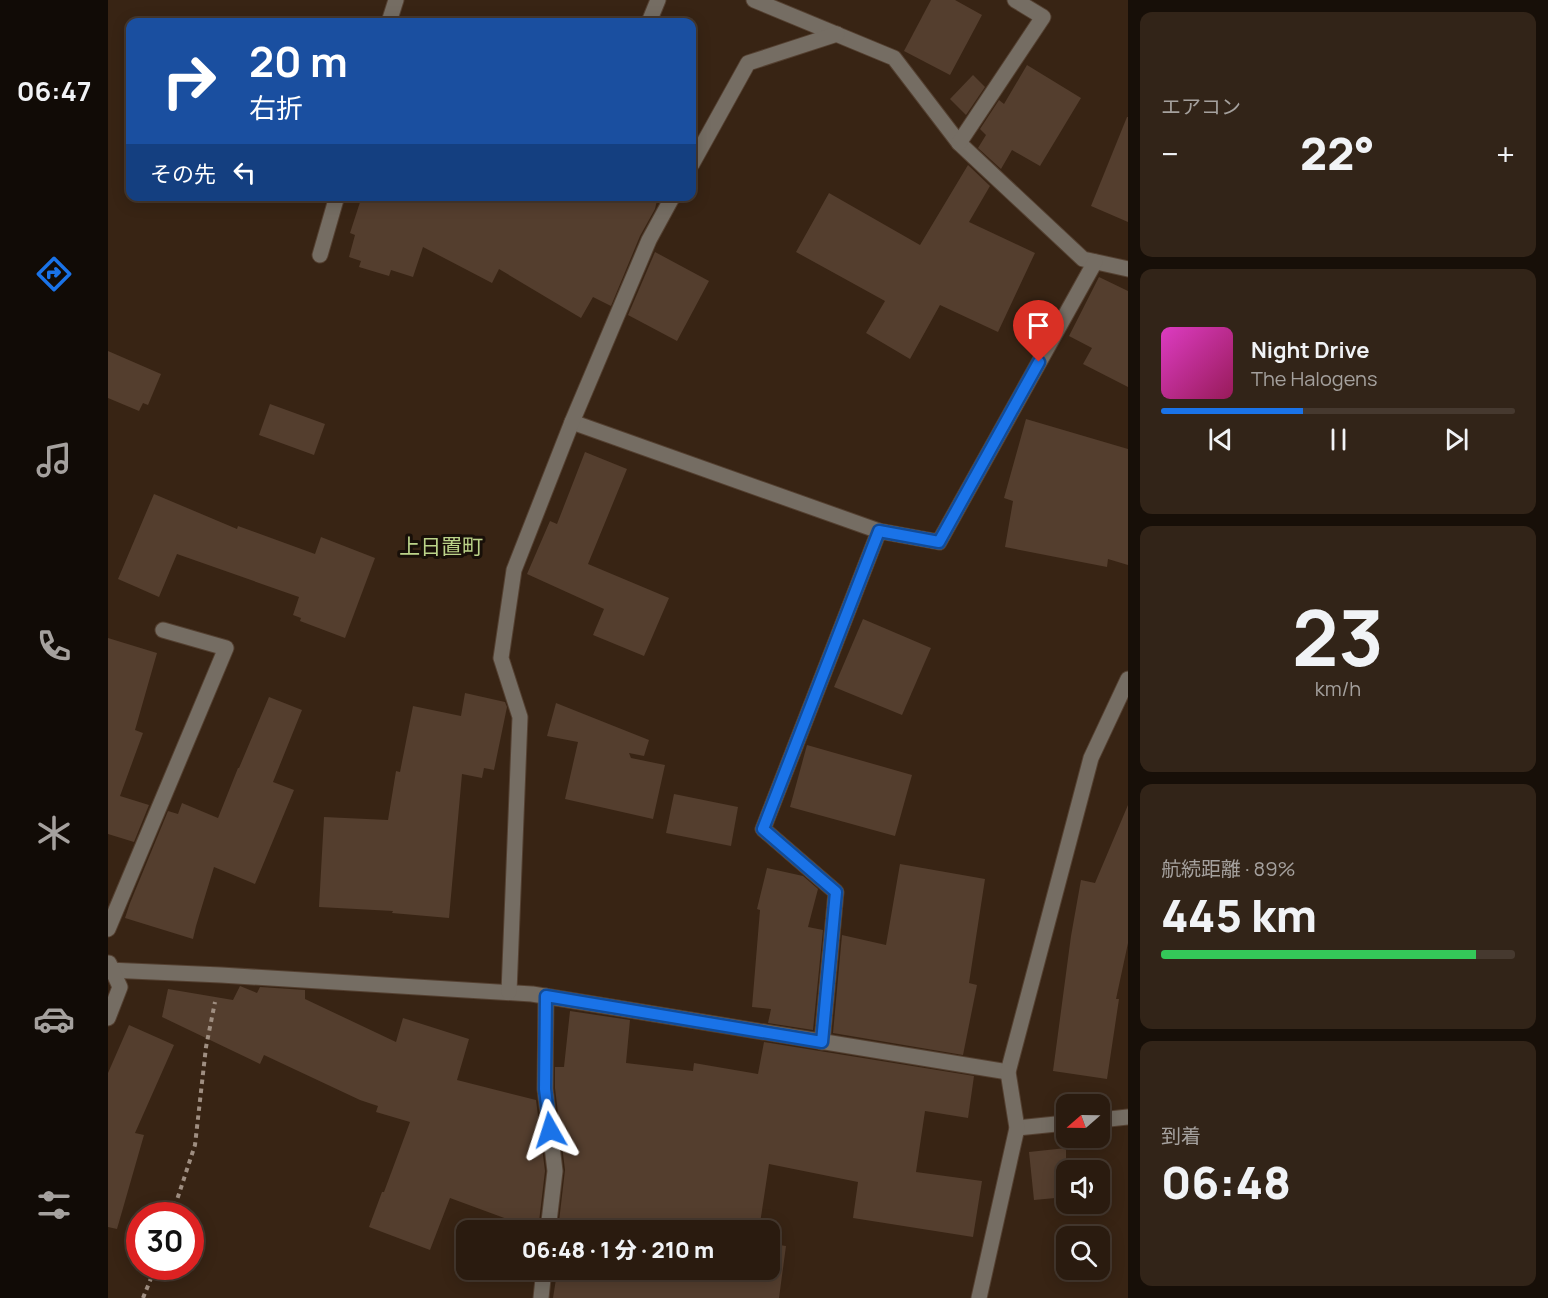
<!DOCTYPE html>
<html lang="ja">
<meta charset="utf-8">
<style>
body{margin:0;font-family:Manrope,"Noto Sans JP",sans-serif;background:#322418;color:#f1f3f6;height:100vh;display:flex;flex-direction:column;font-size:22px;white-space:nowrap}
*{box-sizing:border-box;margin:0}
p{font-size:20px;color:#a5a19e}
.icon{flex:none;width:33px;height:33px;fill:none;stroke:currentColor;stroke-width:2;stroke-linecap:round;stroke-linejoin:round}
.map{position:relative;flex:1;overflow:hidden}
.details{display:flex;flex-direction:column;gap:12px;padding:12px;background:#170f08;width:420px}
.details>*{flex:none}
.banner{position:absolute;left:18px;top:18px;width:570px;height:183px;border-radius:12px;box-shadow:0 3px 15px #0003,0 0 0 2px #46392f;background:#1a4fa0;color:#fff;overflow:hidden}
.needle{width:39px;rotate:250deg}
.tools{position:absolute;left:948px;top:1094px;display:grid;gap:12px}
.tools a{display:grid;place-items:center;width:54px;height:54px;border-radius:12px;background:#2a1b0f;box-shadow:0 3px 15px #0003,0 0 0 2px #46392f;font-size:30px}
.speed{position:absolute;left:18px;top:1202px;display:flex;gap:12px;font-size:30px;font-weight:700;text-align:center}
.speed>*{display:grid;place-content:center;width:78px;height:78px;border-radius:50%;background:#2a1b0f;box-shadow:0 3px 15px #0003,0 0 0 2px #46392f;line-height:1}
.speed .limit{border:9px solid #d22;background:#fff;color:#111}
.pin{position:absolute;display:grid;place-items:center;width:51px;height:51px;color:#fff;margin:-62px -26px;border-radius:50% 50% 50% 0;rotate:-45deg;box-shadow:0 0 6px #0007}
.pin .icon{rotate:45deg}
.me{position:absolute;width:66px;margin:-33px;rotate:354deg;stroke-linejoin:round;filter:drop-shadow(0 0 4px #0008)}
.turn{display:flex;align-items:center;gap:21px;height:126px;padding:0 24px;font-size:27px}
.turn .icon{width:78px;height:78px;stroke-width:2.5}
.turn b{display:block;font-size:42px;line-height:51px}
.then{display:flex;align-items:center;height:57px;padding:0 24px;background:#0003;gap:12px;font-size:22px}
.big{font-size:45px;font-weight:800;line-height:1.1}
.details .card{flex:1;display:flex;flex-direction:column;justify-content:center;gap:9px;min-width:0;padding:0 21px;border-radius:12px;background:#322418}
.details .dial{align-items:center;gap:0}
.dial b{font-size:78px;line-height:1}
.song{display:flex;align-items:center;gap:18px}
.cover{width:72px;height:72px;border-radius:9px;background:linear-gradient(135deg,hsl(310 70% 55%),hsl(330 70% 35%))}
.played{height:6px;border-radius:3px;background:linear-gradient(90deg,#1a73e8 40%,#46392f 40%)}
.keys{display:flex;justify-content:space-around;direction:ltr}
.heat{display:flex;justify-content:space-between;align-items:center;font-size:33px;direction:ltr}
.charge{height:9px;border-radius:4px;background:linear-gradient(90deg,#34c759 89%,#46392f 0)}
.trip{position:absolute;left:348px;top:1220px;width:324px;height:60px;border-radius:12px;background:#2a1b0f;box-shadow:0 3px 15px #0003,0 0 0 2px #46392f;font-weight:800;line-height:60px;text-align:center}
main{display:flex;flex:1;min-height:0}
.tabs{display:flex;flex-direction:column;width:108px;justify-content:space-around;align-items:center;background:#110b06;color:#a5a19e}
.tabs .icon{width:42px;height:42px}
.tabs .active{color:#1a73e8}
.tabs b{font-size:27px;color:#f1f3f6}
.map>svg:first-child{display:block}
</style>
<main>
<nav class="tabs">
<b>06:47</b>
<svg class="icon active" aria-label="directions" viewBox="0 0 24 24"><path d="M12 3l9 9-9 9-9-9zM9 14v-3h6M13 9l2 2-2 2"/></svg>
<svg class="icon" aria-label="music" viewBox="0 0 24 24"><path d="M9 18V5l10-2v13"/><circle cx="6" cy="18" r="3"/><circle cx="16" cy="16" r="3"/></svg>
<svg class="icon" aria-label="phone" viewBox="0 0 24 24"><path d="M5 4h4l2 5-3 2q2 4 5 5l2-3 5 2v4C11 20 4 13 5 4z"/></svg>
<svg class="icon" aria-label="climate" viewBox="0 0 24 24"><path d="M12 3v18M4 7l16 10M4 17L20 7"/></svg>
<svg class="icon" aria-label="car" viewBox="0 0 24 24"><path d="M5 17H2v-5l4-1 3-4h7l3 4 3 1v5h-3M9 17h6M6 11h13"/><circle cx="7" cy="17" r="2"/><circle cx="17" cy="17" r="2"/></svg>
<svg class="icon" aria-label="filters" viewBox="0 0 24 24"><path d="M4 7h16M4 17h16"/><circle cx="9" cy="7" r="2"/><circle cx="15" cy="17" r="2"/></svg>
</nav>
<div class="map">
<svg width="1020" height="1298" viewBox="0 0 1020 1298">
<rect width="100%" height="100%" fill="#382414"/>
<!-- building -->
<g fill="#543e2e">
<path d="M 823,0 L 847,0 L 874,15 L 842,75 L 796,51 Z"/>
<path d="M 919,65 L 973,98 L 932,166 L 904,150 L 893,169 L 870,148 L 878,135 L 872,129 L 891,100 L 896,104 Z"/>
<path d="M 865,75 L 877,87 L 858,115 L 842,99 Z"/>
<path d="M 1019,117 L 1020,117 L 1020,222 L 983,206 Z"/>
<path d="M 860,165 L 882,186 L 861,222 L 927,253 L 890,332 L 832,305 L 802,359 L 758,333 L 777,301 L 688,252 L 721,193 L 812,245 Z"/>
<path d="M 254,196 L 550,196 L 547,209 L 532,236 L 503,306 L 485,297 L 473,318 L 391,269 L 384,283 L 315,247 L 305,277 L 283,270 L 281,276 L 251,267 L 253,261 L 241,257 L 247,235 L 242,233 Z"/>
<path d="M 547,252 L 601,281 L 569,341 L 520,315 Z"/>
<path d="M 991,277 L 1020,291 L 1020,387 L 975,364 L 984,348 L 961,336 Z"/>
<path d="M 0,351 L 53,374 L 40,405 L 35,403 L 31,411 L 0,398 Z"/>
<path d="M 162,404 L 217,424 L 206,455 L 151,435 Z"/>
<path d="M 918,419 L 1020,449 L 1020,565 L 1000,559 L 999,567 L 897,547 L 905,501 L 896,498 Z"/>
<path d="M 477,452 L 519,469 L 480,564 L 561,598 L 536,656 L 485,635 L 496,609 L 419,574 L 442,521 L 449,524 Z"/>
<path d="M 46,494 L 129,529 L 130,526 L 207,554 L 213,537 L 267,558 L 237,638 L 192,621 L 193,618 L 185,615 L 191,597 L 69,554 L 51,597 L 10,579 Z"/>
<path d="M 755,619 L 823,648 L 794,715 L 726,687 Z"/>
<path d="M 0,638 L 49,653 L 27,730 L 35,733 L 12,796 L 41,805 L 26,842 L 0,834 Z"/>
<path d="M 357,693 L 397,702 L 399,707 L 386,770 L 376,768 L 374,778 L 354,774 L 341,918 L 284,913 L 285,911 L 211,907 L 216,817 L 280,820 L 288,771 L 292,772 L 305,706 L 353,716 Z"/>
<path d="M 161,697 L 194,710 L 165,782 L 186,790 L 147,884 L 106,867 L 88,926 L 85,939 L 17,918 L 22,903 L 60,811 L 70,814 L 74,803 L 110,818 L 130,768 L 131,768 Z"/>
<path d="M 448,703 L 541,740 L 536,756 L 521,753 L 523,758 L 557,765 L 545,819 L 457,799 L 470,742 L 439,736 Z"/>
<path d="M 699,745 L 804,775 L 787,836 L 682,807 Z"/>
<path d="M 566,794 L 630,807 L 623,846 L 558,833 Z"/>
<path d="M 1020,805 L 1020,943 L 1008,999 L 1011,999 L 999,1079 L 945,1071 L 963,936 L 973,880 L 987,883 Z"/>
<path d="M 792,864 L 877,879 L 861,983 L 869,985 L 855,1055 L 725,1033 L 734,935 L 778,945 Z"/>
<path d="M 659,868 L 695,876 L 710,889 L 700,927 L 715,930 L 705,1030 L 660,1023 L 663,1009 L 644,1007 L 652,910 L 649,909 Z"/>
<path d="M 132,986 L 149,993 L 152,987 L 197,990 L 197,999 L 288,1042 L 295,1018 L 361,1039 L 349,1080 L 428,1100 L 437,1171 L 430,1230 L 398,1230 L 399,1219 L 342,1198 L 322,1250 L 261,1227 L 274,1192 L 276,1192 L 302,1122 L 268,1112 L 270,1106 L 252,1100 L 156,1055 L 152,1064 L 54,1017 L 60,989 L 125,1000 Z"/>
<path d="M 462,1011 L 522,1020 L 518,1063 L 585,1071 L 586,1063 L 650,1074 L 656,1042 L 866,1076 L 860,1118 L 817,1111 L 808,1172 L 874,1181 L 865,1237 L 745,1218 L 750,1182 L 661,1164 L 651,1230 L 450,1230 L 457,1170 L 447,1088 L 447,1067 L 456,1067 Z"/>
<path d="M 21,1025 L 66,1045 L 27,1133 L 36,1135 L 9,1229 L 0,1227 L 0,1073 Z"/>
<path d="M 958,1148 L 958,1197 L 926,1200 L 921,1152 Z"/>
<path d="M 662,1241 L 665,1242 L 664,1244 L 678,1246 L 671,1298 L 445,1298 L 448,1279 L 445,1278 L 446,1269 L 662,1269 Z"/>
<path d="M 392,1269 L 426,1269 L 426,1275 L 392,1270 Z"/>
</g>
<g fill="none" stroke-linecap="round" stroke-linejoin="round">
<defs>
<g id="minor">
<path d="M 646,0 L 786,58 L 851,143 L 975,259 L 1020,269"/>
<path d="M 281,22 L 288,0"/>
<path d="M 541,22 L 550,0"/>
<path d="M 851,143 L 935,17 L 907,0"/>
<path d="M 584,164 L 640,63 L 729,34"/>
<path d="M 212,255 L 229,196"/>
<path d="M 464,422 L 771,531"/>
<path d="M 0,929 L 118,648 L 55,630"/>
<path d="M 0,970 L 113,975 L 424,994 L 900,1072"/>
<path d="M 401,992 L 412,717 L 393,658 L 406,570 L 464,422 L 541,240 L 565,196"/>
<path d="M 438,996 L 437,1089 L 447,1171 L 440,1230"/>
<path d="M 0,1018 L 12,987 L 1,963"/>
<path d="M 714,1042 L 728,892 L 655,829 L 771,531 L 831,542 L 987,262"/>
<path d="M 992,1120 L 1020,1117"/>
<path d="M 909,1128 L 958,1123"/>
<path d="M 433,1298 L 436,1269"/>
<path d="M 871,1298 L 909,1128 L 900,1072 L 983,758 L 1020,679"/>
</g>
</defs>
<!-- minor casing -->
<use href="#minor" stroke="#544031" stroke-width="17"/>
<!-- path -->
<g stroke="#9f8e81" stroke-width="4" stroke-dasharray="4.5 4.5" stroke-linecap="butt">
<path d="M 64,1215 L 87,1145 L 98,1047 L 107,1002"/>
<path d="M 35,1298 L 48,1266"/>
</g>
<!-- minor -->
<use href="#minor" stroke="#756d63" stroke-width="15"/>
</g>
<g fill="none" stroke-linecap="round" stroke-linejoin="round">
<defs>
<path id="route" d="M 442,1130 L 437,1089 L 438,996 L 714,1042 L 728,892 L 655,829 L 771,531 L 831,542 L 931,362"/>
</defs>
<!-- route casing -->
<use href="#route" stroke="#114b97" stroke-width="15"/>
<!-- route -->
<use href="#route" stroke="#1a73e8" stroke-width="10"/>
</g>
<g text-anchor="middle" stroke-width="6" stroke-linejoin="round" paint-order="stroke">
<!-- quarter labels -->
<g font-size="21" fill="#bbd389" stroke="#180f08">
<text x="333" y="554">上日置町</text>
</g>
</g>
</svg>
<div class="tools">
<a><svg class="needle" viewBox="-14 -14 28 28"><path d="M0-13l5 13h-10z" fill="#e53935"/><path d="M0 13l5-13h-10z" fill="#a5a19e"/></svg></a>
<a><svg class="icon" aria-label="sound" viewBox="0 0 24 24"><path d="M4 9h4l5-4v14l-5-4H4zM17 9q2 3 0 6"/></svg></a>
<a><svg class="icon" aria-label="search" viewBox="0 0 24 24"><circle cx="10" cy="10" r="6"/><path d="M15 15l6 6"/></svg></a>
</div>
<div class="speed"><div class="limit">30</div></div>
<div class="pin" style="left:931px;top:362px;background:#d93025"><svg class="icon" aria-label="arrive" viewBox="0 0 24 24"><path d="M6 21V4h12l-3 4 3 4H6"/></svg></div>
<svg class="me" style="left:442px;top:1130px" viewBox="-20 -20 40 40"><path d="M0-17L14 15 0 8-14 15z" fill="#1a73e8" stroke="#fff" stroke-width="4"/></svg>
<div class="trip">06:48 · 1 分 · 210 m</div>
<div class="banner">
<div class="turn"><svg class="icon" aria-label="right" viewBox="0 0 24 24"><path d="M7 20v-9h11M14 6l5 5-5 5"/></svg><div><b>20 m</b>右折</div></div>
<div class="then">その先<svg class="icon" aria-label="left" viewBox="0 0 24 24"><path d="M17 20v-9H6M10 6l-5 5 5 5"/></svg></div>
</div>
</div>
<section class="details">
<div class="card"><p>エアコン</p>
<div class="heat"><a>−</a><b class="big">22°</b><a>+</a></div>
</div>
<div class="card">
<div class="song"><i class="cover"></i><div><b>Night Drive</b><p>The Halogens</p></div></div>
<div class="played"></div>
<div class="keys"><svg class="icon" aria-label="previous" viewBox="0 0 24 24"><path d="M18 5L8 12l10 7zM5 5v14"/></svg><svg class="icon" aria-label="pause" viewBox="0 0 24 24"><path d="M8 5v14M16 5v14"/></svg><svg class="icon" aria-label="next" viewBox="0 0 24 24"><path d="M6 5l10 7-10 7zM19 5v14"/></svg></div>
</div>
<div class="card dial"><b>23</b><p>km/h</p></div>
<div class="card"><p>航続距離 · 89%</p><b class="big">445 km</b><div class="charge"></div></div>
<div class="card"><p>到着</p><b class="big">06:48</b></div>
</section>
</main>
